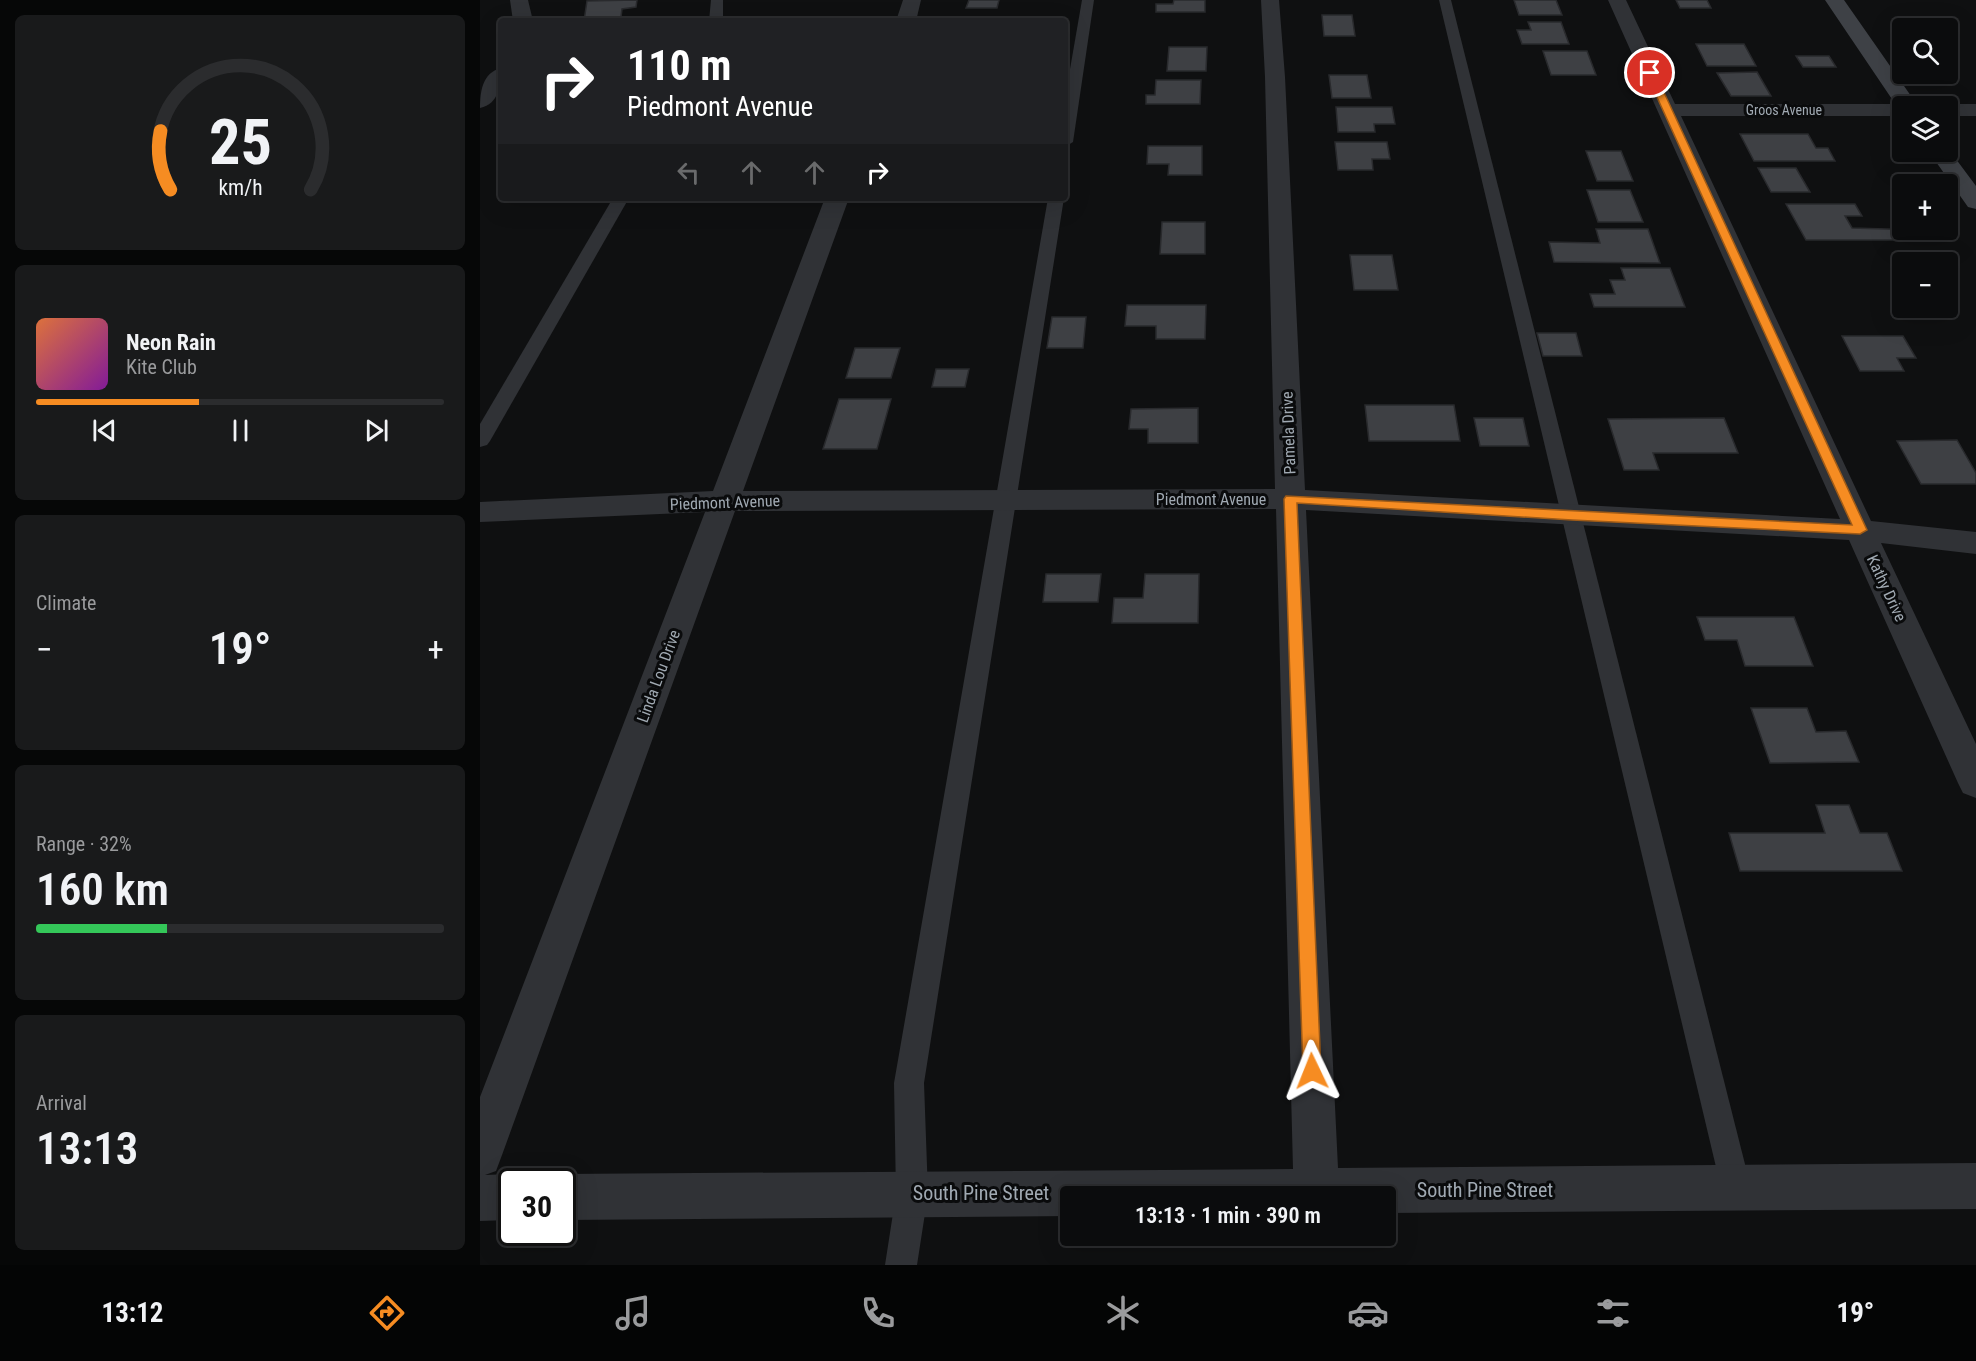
<!DOCTYPE html>
<meta charset="utf-8">
<style>
body{margin:0;font-family:"Roboto Condensed",sans-serif;background:#191a1b;color:#f1f3f6;height:100vh;display:flex;flex-direction:column;font-size:22px;white-space:nowrap}
*{box-sizing:border-box;margin:0}
p{font-size:20px;color:#9a9b9d}
.icon{flex:none;width:33px;height:33px;fill:none;stroke:currentColor;stroke-width:2;stroke-linecap:round;stroke-linejoin:round}
.map{position:relative;flex:1;overflow:hidden}
.sheet{display:flex;flex-direction:column;gap:15px;padding:15px;background:#060707;width:480px}
.sheet>*{flex:none}
.hud{position:absolute;left:18px;top:18px;width:570px;height:183px;border-radius:6px;box-shadow:0 6px 24px #0002,0 0 0 2px #2b2c2e;background:#202124;color:#fff;overflow:hidden}
.fabs{position:absolute;left:1412px;top:18px;display:grid;gap:12px}
.fabs a{display:grid;place-items:center;width:66px;height:66px;border-radius:6px;background:#0b0c0d;box-shadow:0 6px 24px #0002,0 0 0 2px #2b2c2e;font-size:30px}
.speed{position:absolute;left:18px;top:1168px;display:flex;gap:12px;font-size:30px;font-weight:700;text-align:center}
.speed>*{display:grid;place-content:center;width:78px;height:78px;border-radius:50%;background:#0b0c0d;box-shadow:0 6px 24px #0002,0 0 0 2px #2b2c2e;line-height:1}
.speed .limit{border:3px solid #111;border-radius:9px;background:#fff;color:#111}
.pin{position:absolute;display:grid;place-items:center;width:51px;height:51px;color:#fff;margin:-26px;border:3px solid #fff;border-radius:50%;box-shadow:0 2px 6px #0007}
.me{position:absolute;width:66px;margin:-33px;rotate:358deg;stroke-linejoin:round;filter:drop-shadow(0 0 4px #0008)}
.turn{display:flex;align-items:center;gap:21px;height:126px;padding:0 30px;font-size:27px}
.turn .icon{width:78px;height:78px;stroke-width:2.5}
.turn b{display:block;font-size:42px;line-height:51px}
.lanes{display:flex;align-items:center;height:57px;padding:0 30px;background:#0003;justify-content:center;gap:30px;direction:ltr}
.lanes .off{opacity:.35}
.big{font-size:45px;font-weight:600;line-height:1.1}
.sheet .tile{flex:1;display:flex;flex-direction:column;justify-content:center;gap:9px;min-width:0;padding:0 21px;border-radius:9px;background:#191a1b}
.sheet .dial{align-items:center;gap:0}
.dial svg{height:156px;overflow:visible;fill:none;stroke:#2b2c2e;stroke-width:7;stroke-linecap:round;text-anchor:middle}
.dial text{fill:#f1f3f6;stroke:none}
.song{display:flex;align-items:center;gap:18px}
.cover{width:72px;height:72px;border-radius:9px;background:linear-gradient(135deg,hsl(20 70% 55%),hsl(290 70% 35%))}
.played{height:6px;border-radius:3px;background:linear-gradient(90deg,#f68c22 40%,#2b2c2e 40%)}
.keys{display:flex;justify-content:space-around;direction:ltr}
.heat{display:flex;justify-content:space-between;align-items:center;font-size:33px;direction:ltr}
.charge{height:9px;border-radius:4px;background:linear-gradient(90deg,#34c759 32%,#2b2c2e 0)}
.trip{position:absolute;left:580px;top:1186px;width:336px;height:60px;border-radius:6px;background:#0b0c0d;box-shadow:0 6px 24px #0002,0 0 0 2px #2b2c2e;font-weight:600;line-height:60px;text-align:center}
.menu{display:flex;height:96px;justify-content:space-around;align-items:center;background:#040505;color:#9a9b9d}
.menu .icon{width:42px;height:42px}
.menu .current{color:#f68c22}
.menu b{font-size:27px;color:#f1f3f6}
main{display:flex;flex:1;min-height:0}
.map>svg:first-child{display:block}
</style>
<main>
<section class="sheet">
<div class="tile dial"><svg viewBox="0 0 100 80">
<path d="M14 69A42 42 0 1 1 86 69"/>
<path d="M14 69A42 42 0 0 1 9 39" stroke="#f68c22"/>
<text x="50" y="56" font-size="32" font-weight="700">25</text>
<text x="50" y="72" font-size="11">km/h</text>
</svg></div>
<div class="tile">
<div class="song"><i class="cover"></i><div><b>Neon Rain</b><p>Kite Club</p></div></div>
<div class="played"></div>
<div class="keys"><svg class="icon" aria-label="previous" viewBox="0 0 24 24"><path d="M18 5L8 12l10 7zM5 5v14"/></svg><svg class="icon" aria-label="pause" viewBox="0 0 24 24"><path d="M8 5v14M16 5v14"/></svg><svg class="icon" aria-label="next" viewBox="0 0 24 24"><path d="M6 5l10 7-10 7zM19 5v14"/></svg></div>
</div>
<div class="tile"><p>Climate</p>
<div class="heat"><a>−</a><b class="big">19°</b><a>+</a></div>
</div>
<div class="tile"><p>Range · 32%</p><b class="big">160 km</b><div class="charge"></div></div>
<div class="tile"><p>Arrival</p><b class="big">13:13</b></div>
</section>
<div class="map">
<svg width="1496" height="1265" viewBox="0 0 1496 1265">
<rect width="100%" height="100%" fill="#0f1011"/>
<!-- building -->
<g fill="#3e4044" stroke="#292a2d" stroke-width="1.5">
<path d="M 157,0 L 156,7 L 142,9 L 141,17 L 104,21 L 107,1 Z"/>
<path d="M 489,0 L 519,0 L 517,8 L 486,8 Z"/>
<path d="M 694,0 L 725,0 L 725,12 L 676,12 L 676,4 L 693,4 Z"/>
<path d="M 1034,0 L 1076,0 L 1082,15 L 1039,15 Z"/>
<path d="M 1196,0 L 1227,0 L 1231,8 L 1200,8 Z"/>
<path d="M 842,15 L 872,15 L 875,36 L 844,36 Z"/>
<path d="M 1048,22 L 1081,22 L 1089,44 L 1042,44 L 1037,30 L 1051,30 Z"/>
<path d="M 1216,44 L 1264,44 L 1276,66 L 1227,66 Z"/>
<path d="M 689,47 L 727,47 L 726,71 L 687,71 Z"/>
<path d="M 1063,51 L 1107,51 L 1116,75 L 1071,75 Z"/>
<path d="M 1316,56 L 1349,56 L 1356,67 L 1323,67 Z"/>
<path d="M 1277,72 L 1291,96 L 1251,96 L 1237,73 Z"/>
<path d="M 849,75 L 887,75 L 891,98 L 852,98 Z"/>
<path d="M 676,80 L 721,80 L 720,104 L 666,104 L 666,95 L 675,95 Z"/>
<path d="M 856,107 L 912,107 L 915,124 L 894,124 L 895,132 L 858,132 Z"/>
<path d="M 1260,134 L 1328,134 L 1336,148 L 1348,148 L 1355,161 L 1274,161 Z"/>
<path d="M 855,142 L 907,142 L 910,159 L 892,159 L 893,170 L 858,170 Z"/>
<path d="M 668,146 L 722,146 L 722,175 L 688,175 L 689,164 L 667,164 Z"/>
<path d="M 1106,151 L 1141,151 L 1153,181 L 1117,181 Z"/>
<path d="M 1278,168 L 1316,168 L 1330,192 L 1291,192 Z"/>
<path d="M 1107,190 L 1150,190 L 1163,222 L 1118,222 Z"/>
<path d="M 1306,204 L 1375,204 L 1382,216 L 1365,216 L 1372,228 L 1441,230 L 1448,240 L 1326,240 Z"/>
<path d="M 682,222 L 725,222 L 725,254 L 680,254 Z"/>
<path d="M 1116,229 L 1168,229 L 1180,263 L 1074,262 L 1069,242 L 1120,243 Z"/>
<path d="M 870,255 L 912,255 L 918,290 L 874,290 Z"/>
<path d="M 1141,268 L 1190,268 L 1205,307 L 1114,307 L 1110,294 L 1135,294 L 1130,280 L 1145,280 Z"/>
<path d="M 647,305 L 726,305 L 725,339 L 676,339 L 676,326 L 645,326 Z"/>
<path d="M 572,317 L 606,317 L 603,348 L 567,348 Z"/>
<path d="M 1057,333 L 1096,333 L 1102,356 L 1063,356 Z"/>
<path d="M 1362,336 L 1423,336 L 1436,358 L 1417,358 L 1424,371 L 1380,371 Z"/>
<path d="M 375,348 L 420,348 L 411,378 L 366,378 Z"/>
<path d="M 456,369 L 489,369 L 485,387 L 452,387 Z"/>
<path d="M 359,399 L 411,399 L 397,449 L 343,449 Z"/>
<path d="M 885,405 L 974,405 L 980,441 L 889,441 Z"/>
<path d="M 718,408 L 718,443 L 668,443 L 668,429 L 649,429 L 651,409 Z"/>
<path d="M 994,418 L 1043,418 L 1049,446 L 1000,446 Z"/>
<path d="M 1244,418 L 1258,453 L 1173,453 L 1179,470 L 1144,470 L 1128,419 Z"/>
<path d="M 1477,440 L 1496,473 L 1496,484 L 1441,484 L 1417,441 Z"/>
<path d="M 566,574 L 621,574 L 618,602 L 563,602 Z"/>
<path d="M 665,574 L 719,574 L 718,623 L 632,623 L 634,598 L 663,598 Z"/>
<path d="M 1217,617 L 1314,617 L 1333,666 L 1265,666 L 1257,640 L 1225,640 Z"/>
<path d="M 1271,708 L 1327,708 L 1336,732 L 1366,731 L 1379,762 L 1290,763 Z"/>
<path d="M 1336,805 L 1369,805 L 1380,833 L 1407,833 L 1422,871 L 1260,871 L 1249,833 L 1345,833 Z"/>
</g>
<g fill="none" stroke-linecap="round" stroke-linejoin="round">
<!-- service -->
<g fill="#303236" fill-rule="evenodd">
<path d="M 231,0 L 243,0 L 243,21 L 229,21 Z"/>
<path d="M 602,0 L 614,0 L 593,142 L 585,147 L 585,98 Z"/>
<path d="M 959,0 L 971,0 L 1271,1188 L 1267,1199 L 1256,1203 L 1245,1199 L 1241,1188 Z"/>
<path d="M 133,198 L 149,198 L 10,441 L 7,445 L 0,447 L 0,424 Z"/>
<path d="M 568,198 L 584,198 L 444,1083 L 448,1194 L 437,1265 L 405,1265 L 416,1194 L 414,1083 Z"/>
</g>
<!-- minor -->
<g fill="#303236" fill-rule="evenodd">
<path d="M 30,0 L 48,0 L 53,21 L 33,21 Z"/>
<path d="M 423,0 L 441,0 L 436,21 L 416,21 Z"/>
<path d="M 781,0 L 799,0 L 805,77 L 825,490 L 1360,519 L 1128,0 L 1146,0 L 1195,104 L 1422,104 L 1430,106 L 1422,106 L 1422,116 L 1201,116 L 1391,521 L 1496,532 L 1496,554 L 1401,543 L 1496,744 L 1496,798 L 1483,793 L 1478,783 L 1369,540 L 826,510 L 858,1168 L 1496,1163 L 1496,1209 L 906,1213 L 906,1197 L 591,1197 L 591,1216 L 82,1220 L 82,1182 L 65,1182 L 82,1174 L 813,1169 L 796,509 L 255,511 L 22,1155 L 16,1171 L 5,1175 L 32,1174 L 49,1182 L 32,1182 L 32,1220 L 0,1221 L 0,1097 L 225,512 L 0,522 L 0,502 L 233,491 L 345,198 L 369,198 L 263,491 L 795,489 L 785,77 Z"/>
<path d="M 21,68 C 21,85 19,104 0,108 C 0,92 2,73 21,68 Z"/>
<path d="M 1467,104 L 1496,104 L 1496,116 L 1467,116 L 1467,106 L 1459,106 Z"/>
</g>
<!-- secondary -->
<g fill="#3e4146" fill-rule="evenodd">
<path d="M 1345,0 L 1364,0 L 1438,106 L 1422,106 L 1420,111 Z"/>
<path d="M 1467,147 L 1496,186 L 1496,209 L 1488,207 L 1449,152 L 1467,152 Z"/>
</g>
</g>
<!-- route -->
<path fill="#f68c22" stroke="#a05b16" stroke-width="1.5" d="M 1170,71 L 1175,73 L 1387,530 L 1380,534 L 1092,520 L 817,503 L 841,1071 L 838,1077 L 832,1080 L 826,1077 L 823,1071 L 804,499 L 806,496 L 1372,525 L 1166,73 Z"/>
<g text-anchor="middle" stroke-width="6" stroke-linejoin="round" paint-order="stroke">
<!-- far-street labels -->
<g font-size="14" fill="#a0a9b2" stroke="#0a0b0c">
<text x="1304" y="115">Groos Avenue</text>
</g>
<!-- street labels -->
<g font-size="16" fill="#a0a9b2" stroke="#0a0b0c">
<text transform="translate(808 433) rotate(-92)" y="6">Pamela Drive</text>
<text x="731" y="505">Piedmont Avenue</text>
<text transform="translate(245 502) rotate(-2)" y="6">Piedmont Avenue</text>
<text transform="translate(1407 588) rotate(65)" y="6">Kathy Drive</text>
<text transform="translate(178 676) rotate(-70)" y="6">Linda Lou Drive</text>
</g>
<!-- near-street labels -->
<g font-size="20" fill="#a0a9b2" stroke="#0a0b0c">
<text x="1005" y="1197">South Pine Street</text>
<text x="501" y="1200">South Pine Street</text>
</g>
</g>
</svg>
<div class="fabs">
<a><svg class="icon" aria-label="search" viewBox="0 0 24 24"><circle cx="10" cy="10" r="6"/><path d="M15 15l6 6"/></svg></a>
<a><svg class="icon" aria-label="layers" viewBox="0 0 24 24"><path d="M12 4l9 5-9 5-9-5zM3 14l9 5 9-5"/></svg></a>
<a>+</a>
<a>−</a>
</div>
<div class="speed"><div class="limit">30</div></div>
<div class="pin" style="left:1170px;top:73px;background:#d93025"><svg class="icon" aria-label="arrive" viewBox="0 0 24 24"><path d="M6 21V4h12l-3 4 3 4H6"/></svg></div>
<svg class="me" style="left:832px;top:1071px" viewBox="-20 -20 40 40"><path d="M0-17L14 15 0 8-14 15z" fill="#f68c22" stroke="#fff" stroke-width="4"/></svg>
<div class="trip">13:13 · 1 min · 390 m</div>
<div class="hud">
<div class="turn"><svg class="icon" aria-label="right" viewBox="0 0 24 24"><path d="M7 20v-9h11M14 6l5 5-5 5"/></svg><div><b>110 m</b>Piedmont Avenue</div></div>
<div class="lanes"><svg class="icon off" aria-label="left" viewBox="0 0 24 24"><path d="M17 20v-9H6M10 6l-5 5 5 5"/></svg><svg class="icon off" aria-label="ahead" viewBox="0 0 24 24"><path d="M12 20V5M6 11l6-6 6 6"/></svg><svg class="icon off" aria-label="ahead" viewBox="0 0 24 24"><path d="M12 20V5M6 11l6-6 6 6"/></svg><svg class="icon" aria-label="right" viewBox="0 0 24 24"><path d="M7 20v-9h11M14 6l5 5-5 5"/></svg></div>
</div>
</div>
</main>
<nav class="menu">
<b>13:12</b>
<svg class="icon current" aria-label="directions" viewBox="0 0 24 24"><path d="M12 3l9 9-9 9-9-9zM9 14v-3h6M13 9l2 2-2 2"/></svg>
<svg class="icon" aria-label="music" viewBox="0 0 24 24"><path d="M9 18V5l10-2v13"/><circle cx="6" cy="18" r="3"/><circle cx="16" cy="16" r="3"/></svg>
<svg class="icon" aria-label="phone" viewBox="0 0 24 24"><path d="M5 4h4l2 5-3 2q2 4 5 5l2-3 5 2v4C11 20 4 13 5 4z"/></svg>
<svg class="icon" aria-label="climate" viewBox="0 0 24 24"><path d="M12 3v18M4 7l16 10M4 17L20 7"/></svg>
<svg class="icon" aria-label="car" viewBox="0 0 24 24"><path d="M5 17H2v-5l4-1 3-4h7l3 4 3 1v5h-3M9 17h6M6 11h13"/><circle cx="7" cy="17" r="2"/><circle cx="17" cy="17" r="2"/></svg>
<svg class="icon" aria-label="filters" viewBox="0 0 24 24"><path d="M4 7h16M4 17h16"/><circle cx="9" cy="7" r="2"/><circle cx="15" cy="17" r="2"/></svg>
<b>19°</b>
</nav>
